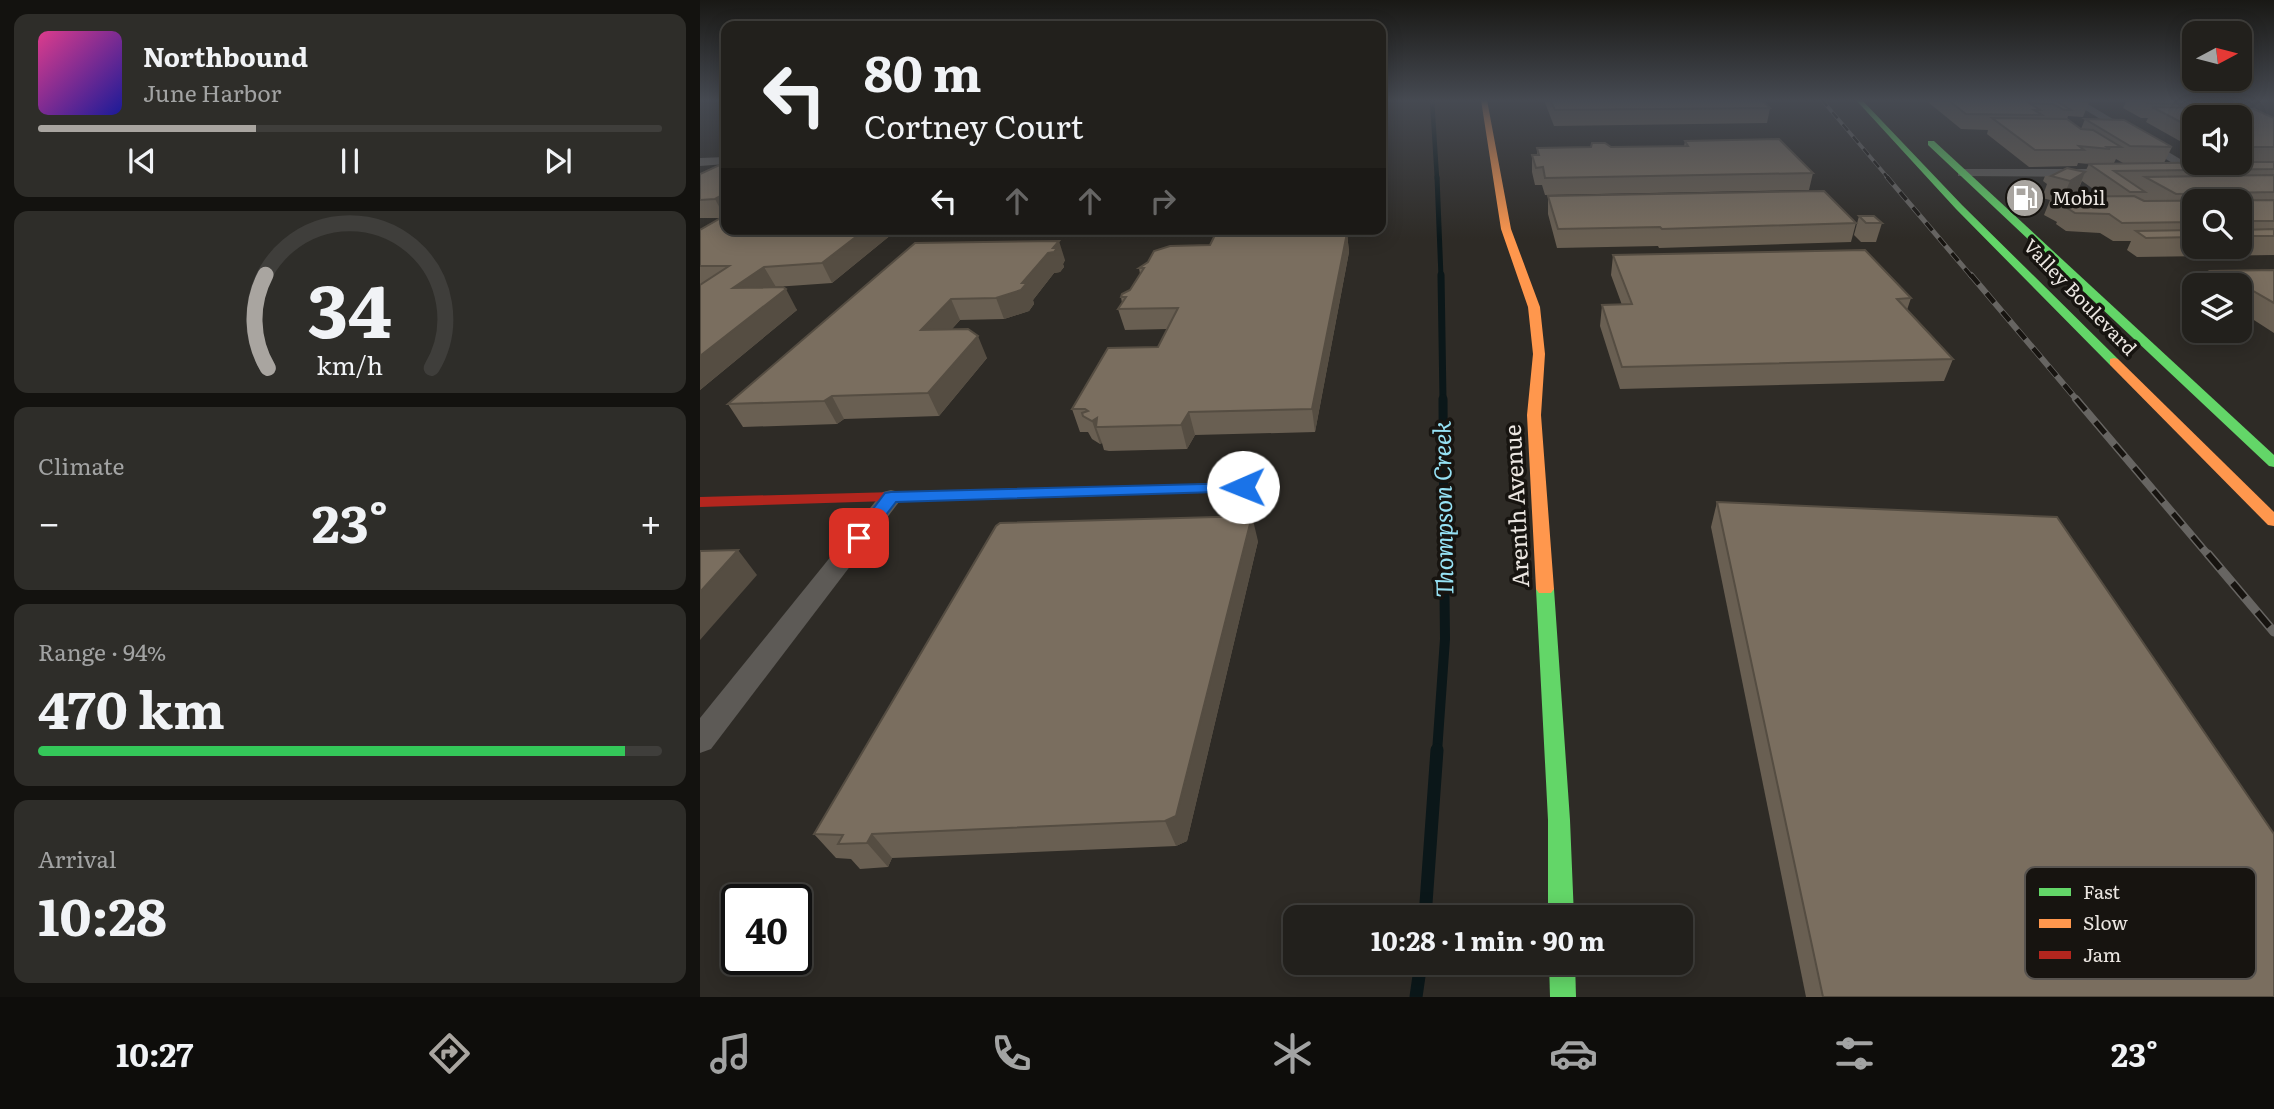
<!DOCTYPE html>
<meta charset="utf-8">
<style>
body{margin:0;font-family:Literata,serif;background:#2e2d29;color:#f1f3f6;height:100vh;display:flex;flex-direction:column;font-size:26px;white-space:nowrap}
*{box-sizing:border-box;margin:0}
p{font-size:23px;color:#a2a3a3}
.icon{flex:none;width:38px;height:38px;fill:none;stroke:currentColor;stroke-width:2;stroke-linecap:round;stroke-linejoin:round}
.map{position:relative;flex:1;overflow:hidden}
.sheet{display:flex;flex-direction:column;gap:14px;padding:14px;background:#13120f;width:700px}
.sheet>*{flex:none}
.hud{position:absolute;left:21px;top:21px;width:665px;height:214px;border-radius:14px;box-shadow:0 4px 18px #0003,0 0 0 2px #3f3e3b;background:#22201c;color:#f1f3f6;overflow:hidden}
.needle{width:46px;rotate:83deg}
.tools{position:absolute;left:1482px;top:21px;display:grid;gap:14px}
.tools a{display:grid;place-items:center;width:70px;height:70px;border-radius:14px;background:#22201c;box-shadow:0 4px 18px #0003,0 0 0 2px #3f3e3b;font-size:35px}
.speed{position:absolute;left:21px;top:884px;display:flex;gap:14px;font-size:35px;font-weight:700;text-align:center}
.speed>*{display:grid;place-content:center;width:91px;height:91px;border-radius:50%;background:#22201c;box-shadow:0 4px 18px #0003,0 0 0 2px #3f3e3b;line-height:1}
.speed .limit{border:4px solid #111;border-radius:10px;background:#fff;color:#111}
.pin{position:absolute;display:grid;place-items:center;width:60px;height:60px;color:#fff;margin:-30px;border-radius:14px;box-shadow:0 4px 10px #0006}
.me{position:absolute;width:77px;margin:-38px;rotate:269deg;stroke-linejoin:round;filter:drop-shadow(0 0 5px #0008)}
.turn{display:flex;align-items:center;gap:24px;height:147px;padding:0 28px;font-size:32px}
.turn .icon{width:91px;height:91px;stroke-width:2.5}
.turn b{display:block;font-size:49px;line-height:60px}
.lanes{display:flex;align-items:center;height:66px;padding:0 28px;background:#0003;justify-content:center;gap:35px;direction:ltr}
.lanes .off{opacity:.35}
.big{font-size:52px;font-weight:700;line-height:1.1}
.sheet .tile{flex:1;display:flex;flex-direction:column;justify-content:center;gap:10px;min-width:0;padding:0 24px;border-radius:14px;background:#2e2d29}
.sheet .dial{align-items:center;gap:0}
.dial svg{height:182px;overflow:visible;fill:none;stroke:#3f3e3b;stroke-width:7;stroke-linecap:round;text-anchor:middle}
.dial text{fill:#f1f3f6;stroke:none}
.song{display:flex;align-items:center;gap:21px}
.cover{width:84px;height:84px;border-radius:10px;background:linear-gradient(135deg,hsl(330 70% 55%),hsl(240 70% 35%))}
.played{height:7px;border-radius:4px;background:linear-gradient(90deg,#a9a5a0 35%,#3f3e3b 35%)}
.keys{display:flex;justify-content:space-around;direction:ltr}
.heat{display:flex;justify-content:space-between;align-items:center;font-size:38px;direction:ltr}
.charge{height:10px;border-radius:5px;background:linear-gradient(90deg,#34c759 94%,#3f3e3b 0)}
.trip{position:absolute;left:583px;top:905px;width:410px;height:70px;border-radius:14px;background:#22201c;box-shadow:0 4px 18px #0003,0 0 0 2px #3f3e3b;font-weight:700;line-height:70px;text-align:center}
.tabs{display:flex;height:112px;justify-content:space-around;align-items:center;background:#0e0d0b;color:#a2a3a3}
.tabs .icon{width:49px;height:49px}
.tabs .selected{color:#a9a5a0}
.tabs b{font-size:32px;color:#f1f3f6}
main{display:flex;flex:1;min-height:0}
.map>svg:first-child{display:block}
</style>
<main>
<section class="sheet">
<div class="tile">
<div class="song"><i class="cover"></i><div><b>Northbound</b><p>June Harbor</p></div></div>
<div class="played"></div>
<div class="keys"><svg class="icon" aria-label="previous" viewBox="0 0 24 24"><path d="M18 5L8 12l10 7zM5 5v14"/></svg><svg class="icon" aria-label="pause" viewBox="0 0 24 24"><path d="M8 5v14M16 5v14"/></svg><svg class="icon" aria-label="next" viewBox="0 0 24 24"><path d="M6 5l10 7-10 7zM19 5v14"/></svg></div>
</div>
<div class="tile dial"><svg viewBox="0 0 100 80">
<path d="M14 69A42 42 0 1 1 86 69"/>
<path d="M14 69A42 42 0 0 1 13 28" stroke="#a9a5a0"/>
<text x="50" y="56" font-size="32" font-weight="700">34</text>
<text x="50" y="72" font-size="11">km/h</text>
</svg></div>
<div class="tile"><p>Climate</p>
<div class="heat"><a>−</a><b class="big">23°</b><a>+</a></div>
</div>
<div class="tile"><p>Range · 94%</p><b class="big">470 km</b><div class="charge"></div></div>
<div class="tile"><p>Arrival</p><b class="big">10:28</b></div>
</section>
<div class="map">
<svg width="1574" height="997" viewBox="0 0 1574 997">
<rect width="100%" height="100%" fill="#2e2b26"/>
<g fill="none" stroke-linecap="round" stroke-linejoin="round">
<!-- stream-far5 -->
<path stroke="#0b1719" stroke-width="4.5" d="M 732,100 L 737,179"/>
<!-- stream-far4 -->
<path stroke="#0b1719" stroke-width="5" d="M 737,177 L 741,277"/>
<!-- stream-far3 -->
<path stroke="#0b1719" stroke-width="7" d="M 741,275 L 743,400"/>
<!-- stream-far2 -->
<path stroke="#0b1719" stroke-width="9" d="M 743,399 L 744,556"/>
<!-- stream-far1 -->
<path stroke="#0b1719" stroke-width="10" d="M 737,752 L 745,639 L 744,554"/>
<!-- stream -->
<g stroke="#0b1719" stroke-width="13">
<path d="M 725,917 L 737,750"/>
<path d="M 716,997 L 721,962"/>
</g>
<!-- street -->
<g fill="#5d5a56" fill-rule="evenodd">
<path d="M 1369,100 L 1381,100 L 1502,172 L 1492,175 Z"/>
<path d="M 26,157 L 26,164 L 0,166 L 0,158 Z"/>
<path d="M 1262,169 L 1389,169 L 1395,173 L 1389,177 L 1258,176 L 1258,170 Z"/>
<path d="M 191,490 L 199,492 L 202,497 L 199,502 L 11,749 L 0,753 L 0,718 L 183,492 Z"/>
</g>
<!-- fast -->
<g fill="#63d668" fill-rule="evenodd">
<path d="M 1156,100 L 1162,100 L 1262,205 L 1418,359 L 1418,365 L 1410,365 L 1256,209 Z"/>
<path d="M 1228,141 L 1234,141 L 1574,455 L 1574,467 L 1569,466 L 1228,145 Z"/>
<path d="M 845,583 L 851,585 L 854,589 L 870,820 L 874,917 L 848,917 L 848,820 L 836,589 L 839,585 Z"/>
<path d="M 849,962 L 875,962 L 876,997 L 850,997 Z"/>
</g>
<!-- slow -->
<g fill="#ff974d" fill-rule="evenodd">
<path d="M 781,100 L 787,100 L 811,229 L 840,307 L 845,354 L 841,415 L 854,589 L 851,593 L 839,593 L 836,589 L 827,415 L 833,354 L 828,307 L 801,229 Z"/>
<path d="M 1414,358 L 1418,359 L 1574,512 L 1574,526 L 1568,525 L 1410,365 L 1410,359 Z"/>
<path d="M 570,482 L 578,487 L 575,490 L 310,499 L 302,494 L 310,489 Z"/>
</g>
<!-- jam -->
<path fill="#b3261e" fill-rule="evenodd" d="M 310,489 L 316,491 L 318,494 L 316,497 L 0,507 L 0,497 Z"/>
<defs>
<path id="rail-far4" d="M 1122,100 L 1189,179"/>
<path id="rail-far3" d="M 1187,177 L 1272,277"/>
<path id="rail-far2" d="M 1271,275 L 1377,400"/>
<path id="rail-far1" d="M 1376,399 L 1509,556"/>
<path id="rail" d="M 1508,554 L 1574,632"/>
</defs>
<!-- rail-far4 casing -->
<use href="#rail-far4" stroke="#676562" stroke-width="3.5"/>
<!-- rail-far3 casing -->
<use href="#rail-far3" stroke="#676562" stroke-width="5"/>
<!-- rail-far2 casing -->
<use href="#rail-far2" stroke="#676562" stroke-width="6"/>
<!-- rail-far1 casing -->
<use href="#rail-far1" stroke="#676562" stroke-width="8"/>
<!-- rail casing -->
<use href="#rail" stroke="#676562" stroke-width="9"/>
<!-- rail-far4 -->
<use href="#rail-far4" stroke="#171410" stroke-width="2.5" stroke-dasharray="8" stroke-linecap="butt"/>
<!-- rail-far3 -->
<use href="#rail-far3" stroke="#171410" stroke-width="3.5" stroke-dasharray="10" stroke-linecap="butt"/>
<!-- rail-far2 -->
<use href="#rail-far2" stroke="#171410" stroke-width="4.5" stroke-dasharray="12" stroke-linecap="butt"/>
<!-- rail-far1 -->
<use href="#rail-far1" stroke="#171410" stroke-width="5" stroke-dasharray="15" stroke-linecap="butt"/>
<!-- rail -->
<use href="#rail" stroke="#171410" stroke-width="6" stroke-dasharray="19" stroke-linecap="butt"/>
</g>
<!-- wall -->
<g fill="#695f52" fill-rule="evenodd">
<path d="M 844,100 L 1062,100 L 1070,108 L 1067,123 L 854,126 Z"/>
<path d="M 1229,100 L 1364,100 L 1362,105 L 1364,100 L 1385,100 L 1389,102 L 1383,117 L 1368,116 L 1367,119 L 1381,129 L 1385,119 L 1472,147 L 1464,163 L 1540,163 L 1540,117 L 1494,117 L 1494,149 L 1446,122 L 1448,118 L 1441,118 L 1423,108 L 1427,100 L 1511,100 L 1522,105 L 1520,108 L 1574,118 L 1574,255 L 1437,257 L 1427,250 L 1431,241 L 1413,241 L 1400,233 L 1366,231 L 1356,224 L 1357,222 L 1344,215 L 1350,200 L 1342,198 L 1347,184 L 1343,181 L 1345,176 L 1385,172 L 1389,164 L 1378,163 L 1377,166 L 1329,167 L 1287,134 L 1288,130 L 1261,129 L 1228,102 ZM 1416,159 L 1423,163 L 1414,163 ZM 1382,181 L 1403,196 L 1373,197 L 1376,195 ZM 1494,201 L 1540,201 L 1540,247 L 1494,247 Z"/>
<path d="M 985,141 L 1113,173 L 1109,190 L 845,195 L 842,185 L 835,185 L 832,172 L 832,155 L 837,155 L 837,148 L 984,146 Z"/>
<path d="M 26,162 L 26,229 L 190,229 L 192,234 L 132,283 L 75,287 L 97,310 L 0,390 L 0,230 L 22,218 L 0,218 L 0,174 Z"/>
<path d="M 1313,190 L 1336,196 L 1333,202 L 1316,202 L 1311,196 Z"/>
<path d="M 848,196 L 1156,223 L 1151,242 L 959,248 L 958,246 L 857,248 L 848,214 Z"/>
<path d="M 1159,216 L 1182,223 L 1176,242 L 1161,242 L 1154,235 Z"/>
<path d="M 647,233 L 649,252 L 615,432 L 495,435 L 487,449 L 409,451 L 404,450 L 402,443 L 400,444 L 392,439 L 388,432 L 380,432 L 372,409 L 458,347 L 467,329 L 425,330 L 418,309 L 422,303 L 421,297 L 430,290 L 440,274 L 439,268 L 510,245 Z"/>
<path d="M 215,243 L 365,260 L 363,264 L 364,267 L 360,272 L 354,273 L 333,300 L 334,304 L 329,311 L 304,319 L 260,320 L 252,329 L 287,358 L 239,416 L 144,419 L 137,424 L 43,427 L 28,404 Z"/>
<path d="M 913,255 L 1211,298 L 1207,310 L 1253,359 L 1244,381 L 920,389 L 900,326 L 902,305 L 922,305 L 911,275 Z"/>
<path d="M 1574,270 L 1574,333 L 1540,311 L 1540,285 L 1503,285 L 1511,271 Z"/>
<path d="M 1017,502 L 1574,997 L 1106,997 L 1011,527 Z"/>
<path d="M 558,541 L 487,841 L 476,846 L 192,858 L 188,867 L 160,869 L 151,859 L 136,858 L 114,834 Z"/>
</g>
<!-- shaded-wall -->
<g fill="#554d42">
<path d="M 1385,172 L 1376,195 L 1363,202 L 1361,202 L 1370,181 Z"/>
<path d="M 26,193 L 26,217 L 25,218 L 15,199 Z"/>
<path d="M 166,229 L 190,229 L 192,234 L 132,283 L 122,263 Z"/>
<path d="M 647,233 L 649,252 L 615,432 L 612,409 Z"/>
<path d="M 359,241 L 365,260 L 363,264 L 364,267 L 360,272 L 354,273 L 333,300 L 334,304 L 329,311 L 304,319 L 296,298 L 322,283 Z"/>
<path d="M 64,267 L 76,287 L 33,288 Z"/>
<path d="M 86,289 L 97,310 L 0,390 L 0,356 Z"/>
<path d="M 251,299 L 260,320 L 231,352 L 221,330 Z"/>
<path d="M 278,336 L 287,358 L 239,416 L 228,393 Z"/>
<path d="M 132,396 L 144,419 L 137,424 L 124,401 Z"/>
<path d="M 489,412 L 495,435 L 487,449 L 481,425 Z"/>
<path d="M 397,418 L 396,427 L 402,443 L 400,444 L 392,421 Z"/>
<path d="M 552,516 L 558,541 L 487,841 L 476,846 L 465,821 Z"/>
<path d="M 38,550 L 57,575 L 0,640 L 0,592 Z"/>
<path d="M 172,834 L 192,858 L 188,867 L 167,843 Z"/>
</g>
<!-- building -->
<g fill="#7a6e5f" stroke="#554d42" stroke-width="2">
<path d="M 850,100 L 1062,100 L 1070,108 L 855,110 Z"/>
<path d="M 1248,100 L 1354,100 L 1371,110 L 1364,110 L 1353,104 L 1329,103 L 1340,110 L 1334,110 L 1342,115 L 1266,114 Z"/>
<path d="M 1367,100 L 1385,100 L 1389,102 L 1370,101 Z"/>
<path d="M 1441,100 L 1511,100 L 1522,105 L 1447,103 Z"/>
<path d="M 1452,107 L 1554,109 L 1574,118 L 1574,147 L 1540,147 L 1540,117 L 1494,117 L 1494,129 Z"/>
<path d="M 1292,118 L 1367,119 L 1381,129 L 1393,130 L 1421,147 L 1407,147 L 1410,149 L 1379,146 L 1384,150 L 1335,150 Z"/>
<path d="M 1385,119 L 1424,120 L 1472,147 L 1430,146 Z"/>
<path d="M 1079,139 L 1113,173 L 845,178 L 843,167 L 836,168 L 832,155 L 839,155 L 837,148 L 891,147 L 892,143 L 905,143 L 911,147 L 988,146 L 985,141 Z"/>
<path d="M 26,162 L 26,193 L 15,199 L 0,200 L 0,176 L 1,176 L 0,176 L 0,174 Z"/>
<path d="M 1540,162 L 1574,162 L 1574,169 L 1414,171 L 1445,192 L 1430,192 L 1389,164 Z"/>
<path d="M 1367,168 L 1385,172 L 1370,181 L 1351,176 Z"/>
<path d="M 1574,175 L 1574,192 L 1476,194 L 1445,177 Z"/>
<path d="M 1313,190 L 1330,191 L 1336,196 L 1319,196 Z"/>
<path d="M 1124,191 L 1156,223 L 962,229 L 960,227 L 858,229 L 848,196 Z"/>
<path d="M 1434,196 L 1444,201 L 1574,200 L 1574,221 L 1540,221 L 1540,201 L 1494,201 L 1494,222 L 1422,223 L 1409,214 L 1375,213 L 1364,206 L 1369,205 L 1351,197 Z"/>
<path d="M 26,215 L 26,229 L 166,229 L 122,263 L 64,267 L 33,288 L 83,287 L 86,289 L 0,356 L 0,285 L 29,266 L 0,266 L 0,230 Z"/>
<path d="M 1159,216 L 1174,216 L 1182,223 L 1166,223 Z"/>
<path d="M 1574,229 L 1574,236 L 1540,236 L 1540,230 Z"/>
<path d="M 1494,230 L 1494,237 L 1446,238 L 1436,231 Z"/>
<path d="M 647,233 L 612,409 L 489,412 L 481,425 L 401,427 L 396,427 L 397,418 L 392,421 L 383,416 L 382,413 L 388,411 L 385,409 L 372,409 L 408,348 L 458,347 L 478,308 L 418,309 L 426,297 L 421,297 L 422,294 L 430,290 L 444,268 L 439,268 L 448,262 L 454,251 L 470,246 L 510,245 L 515,235 Z"/>
<path d="M 359,241 L 353,248 L 357,248 L 354,252 L 348,253 L 322,283 L 327,283 L 321,290 L 296,298 L 251,299 L 221,330 L 268,329 L 278,336 L 228,393 L 132,396 L 124,401 L 28,404 L 215,243 Z"/>
<path d="M 1165,250 L 1211,298 L 1197,299 L 1253,359 L 922,367 L 902,305 L 932,304 L 913,255 Z"/>
<path d="M 1574,270 L 1574,303 L 1548,288 L 1540,288 L 1540,285 L 1534,285 L 1511,271 Z"/>
<path d="M 1017,502 L 1357,517 L 1574,834 L 1574,997 L 1123,997 Z"/>
<path d="M 552,516 L 476,816 L 465,821 L 172,834 L 167,843 L 138,844 L 143,835 L 114,834 L 296,526 L 300,523 Z"/>
<path d="M 38,550 L 0,592 L 0,551 Z"/>
</g>
<!-- sky -->
<linearGradient id="sky" x2="0" y2="1"><stop stop-color="#191815"/><stop offset="0.42" stop-color="#464a52"/><stop offset="1" stop-color="#464a52" stop-opacity="0"/></linearGradient>
<rect width="1574" height="239" fill="url(#sky)"/>
<!-- route -->
<path fill="#1a73e8" stroke="#114b97" stroke-width="2" d="M 543,483 L 548,484 L 548,491 L 196,502 L 165,542 L 159,543 L 151,538 L 185,493 L 191,492 Z"/>
<!-- icons -->
<defs>
<symbol id="fuel-disc" viewBox="-11 -11 22 22"><circle r="9.5" fill="#a9a5a0" stroke="#171410"/><path d="M-5.5-6h7V0h2V4h1.3V-2.5L3-4.5l.8-.8L6-3V5H2.5V1h-1V6h-7ZM-4.2-4.7v3.2H.2V-4.7Z" fill="#fff"/></symbol>
</defs>
<g fill-rule="evenodd">
<use href="#fuel-disc" x="1303" y="176" width="44" height="44"/>
</g>
<g text-anchor="middle" stroke-width="7" stroke-linejoin="round" paint-order="stroke">
<!-- far-poi labels -->
<g font-size="19" fill="#ebe6e1" stroke="#171410" text-anchor="start">
<text x="1352" y="205">Mobil</text>
</g>
<!-- far-street labels -->
<g font-size="19" fill="#ebe6e1" stroke="#171410">
<text transform="translate(1380 297) rotate(46)" y="7">Valley Boulevard</text>
</g>
<!-- street labels -->
<g font-size="23" fill="#ebe6e1" stroke="#171410">
<text transform="translate(817 506) rotate(-93)" y="8">Arenth Avenue</text>
</g>
<!-- water labels -->
<g font-size="24" font-style="italic" fill="#96e2f5" stroke="#171410">
<text transform="translate(744 509) rotate(-91)" y="8">Thompson Creek</text>
</g>
</g>
<!-- legend -->
<rect x="1325" y="867" width="231" height="112" rx="10" fill="#171410" stroke="#57534f" stroke-width="2"/>
<rect x="1339" y="888" width="32" height="8" fill="#63d668"/>
<rect x="1339" y="919" width="32" height="9" fill="#ff974d"/>
<rect x="1339" y="951" width="32" height="8" fill="#b3261e"/>
<g font-size="19" fill="#ebe6e1">
<text x="1383" y="899">Fast</text>
<text x="1383" y="930">Slow</text>
<text x="1383" y="962">Jam</text>
</g>
</svg>
<div class="tools">
<a><svg class="needle" viewBox="-14 -14 28 28"><path d="M0-13l5 13h-10z" fill="#e53935"/><path d="M0 13l5-13h-10z" fill="#a2a3a3"/></svg></a>
<a><svg class="icon" aria-label="sound" viewBox="0 0 24 24"><path d="M4 9h4l5-4v14l-5-4H4zM17 9q2 3 0 6"/></svg></a>
<a><svg class="icon" aria-label="search" viewBox="0 0 24 24"><circle cx="10" cy="10" r="6"/><path d="M15 15l6 6"/></svg></a>
<a><svg class="icon" aria-label="layers" viewBox="0 0 24 24"><path d="M12 4l9 5-9 5-9-5zM3 14l9 5 9-5"/></svg></a>
</div>
<div class="speed"><div class="limit">40</div></div>
<div class="pin" style="left:159px;top:538px;background:#d93025"><svg class="icon" aria-label="arrive" viewBox="0 0 24 24"><path d="M6 21V4h12l-3 4 3 4H6"/></svg></div>
<svg class="me" style="left:543px;top:487px" viewBox="-20 -20 40 40"><circle r="19" fill="#fff"/><path d="M0-13L10 11 0 6-10 11z" fill="#1a73e8"/></svg>
<div class="trip">10:28 · 1 min · 90 m</div>
<div class="hud">
<div class="turn"><svg class="icon" aria-label="left" viewBox="0 0 24 24"><path d="M17 20v-9H6M10 6l-5 5 5 5"/></svg><div><b>80 m</b>Cortney Court</div></div>
<div class="lanes"><svg class="icon" aria-label="left" viewBox="0 0 24 24"><path d="M17 20v-9H6M10 6l-5 5 5 5"/></svg><svg class="icon off" aria-label="ahead" viewBox="0 0 24 24"><path d="M12 20V5M6 11l6-6 6 6"/></svg><svg class="icon off" aria-label="ahead" viewBox="0 0 24 24"><path d="M12 20V5M6 11l6-6 6 6"/></svg><svg class="icon off" aria-label="right" viewBox="0 0 24 24"><path d="M7 20v-9h11M14 6l5 5-5 5"/></svg></div>
</div>
</div>
</main>
<nav class="tabs">
<b>10:27</b>
<svg class="icon selected" aria-label="directions" viewBox="0 0 24 24"><path d="M12 3l9 9-9 9-9-9zM9 14v-3h6M13 9l2 2-2 2"/></svg>
<svg class="icon" aria-label="music" viewBox="0 0 24 24"><path d="M9 18V5l10-2v13"/><circle cx="6" cy="18" r="3"/><circle cx="16" cy="16" r="3"/></svg>
<svg class="icon" aria-label="phone" viewBox="0 0 24 24"><path d="M5 4h4l2 5-3 2q2 4 5 5l2-3 5 2v4C11 20 4 13 5 4z"/></svg>
<svg class="icon" aria-label="climate" viewBox="0 0 24 24"><path d="M12 3v18M4 7l16 10M4 17L20 7"/></svg>
<svg class="icon" aria-label="car" viewBox="0 0 24 24"><path d="M5 17H2v-5l4-1 3-4h7l3 4 3 1v5h-3M9 17h6M6 11h13"/><circle cx="7" cy="17" r="2"/><circle cx="17" cy="17" r="2"/></svg>
<svg class="icon" aria-label="filters" viewBox="0 0 24 24"><path d="M4 7h16M4 17h16"/><circle cx="9" cy="7" r="2"/><circle cx="15" cy="17" r="2"/></svg>
<b>23°</b>
</nav>
